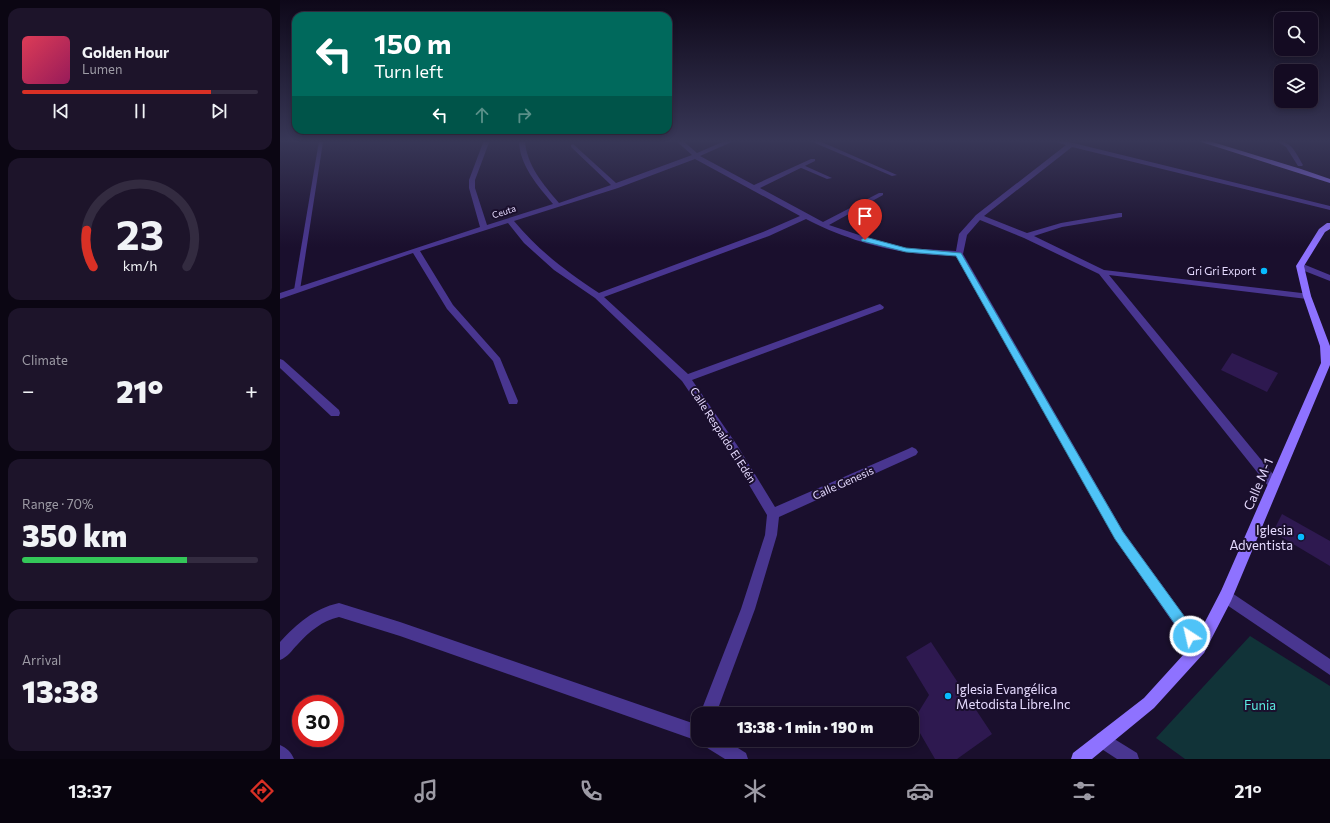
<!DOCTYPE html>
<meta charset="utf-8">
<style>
body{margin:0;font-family:Commissioner,sans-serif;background:#1d142a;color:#f1f3f6;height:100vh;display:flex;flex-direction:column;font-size:15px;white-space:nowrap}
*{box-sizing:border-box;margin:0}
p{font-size:13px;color:#9d9ba5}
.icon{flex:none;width:22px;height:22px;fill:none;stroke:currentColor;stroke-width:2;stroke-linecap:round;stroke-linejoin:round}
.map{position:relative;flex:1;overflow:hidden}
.details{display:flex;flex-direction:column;gap:8px;padding:8px;background:#0b0613;width:280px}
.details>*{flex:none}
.top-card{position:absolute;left:12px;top:12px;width:380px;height:122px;border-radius:12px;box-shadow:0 2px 6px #0003,0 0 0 1px #332b40;background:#00695c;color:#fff;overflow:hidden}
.fabs{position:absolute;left:994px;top:12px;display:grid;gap:8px}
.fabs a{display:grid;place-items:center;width:44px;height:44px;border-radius:8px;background:#140b22;box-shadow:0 2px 6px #0003,0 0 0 1px #332b40;font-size:20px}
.speed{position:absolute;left:12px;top:695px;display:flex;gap:8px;font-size:20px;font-weight:700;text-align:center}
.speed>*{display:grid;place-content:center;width:52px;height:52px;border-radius:50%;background:#140b22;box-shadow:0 2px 6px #0003,0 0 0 1px #332b40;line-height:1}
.speed .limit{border:6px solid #d22;background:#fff;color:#111}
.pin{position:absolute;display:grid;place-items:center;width:34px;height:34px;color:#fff;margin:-41px -17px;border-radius:50% 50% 50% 0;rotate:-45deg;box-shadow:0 0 4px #0007}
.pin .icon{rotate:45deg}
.me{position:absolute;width:44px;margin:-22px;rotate:325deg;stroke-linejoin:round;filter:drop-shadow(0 0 3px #0008)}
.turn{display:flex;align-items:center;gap:14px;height:84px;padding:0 16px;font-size:18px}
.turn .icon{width:52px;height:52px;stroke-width:2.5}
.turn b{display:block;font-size:28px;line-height:34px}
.lanes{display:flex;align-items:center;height:38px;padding:0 16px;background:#0003;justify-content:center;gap:20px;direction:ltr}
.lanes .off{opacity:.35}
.big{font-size:30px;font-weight:800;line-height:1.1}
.details .tile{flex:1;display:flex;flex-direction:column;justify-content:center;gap:6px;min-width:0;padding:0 14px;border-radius:12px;background:#1d142a}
.details .dial{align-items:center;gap:0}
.dial svg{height:104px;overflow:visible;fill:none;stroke:#332b40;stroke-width:7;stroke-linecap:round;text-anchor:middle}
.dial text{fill:#f1f3f6;stroke:none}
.song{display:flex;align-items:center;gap:12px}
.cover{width:48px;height:48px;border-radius:6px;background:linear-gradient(135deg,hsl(350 70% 55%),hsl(330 70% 35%))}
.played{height:4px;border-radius:2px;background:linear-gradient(90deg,#d93025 80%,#332b40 80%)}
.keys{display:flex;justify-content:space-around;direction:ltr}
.heat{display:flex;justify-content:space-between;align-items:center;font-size:22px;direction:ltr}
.charge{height:6px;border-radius:3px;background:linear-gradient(90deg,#34c759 70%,#332b40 0)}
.trip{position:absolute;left:411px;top:707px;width:228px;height:40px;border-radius:12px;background:#140b22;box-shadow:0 2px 6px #0003,0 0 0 1px #332b40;font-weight:800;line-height:40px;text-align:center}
.menu{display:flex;height:64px;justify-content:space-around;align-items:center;background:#08040e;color:#9d9ba5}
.menu .icon{width:28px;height:28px}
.menu .on{color:#d93025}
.menu b{font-size:18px;color:#f1f3f6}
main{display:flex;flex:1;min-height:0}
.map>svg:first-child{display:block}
</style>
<main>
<section class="details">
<div class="tile">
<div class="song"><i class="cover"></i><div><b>Golden Hour</b><p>Lumen</p></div></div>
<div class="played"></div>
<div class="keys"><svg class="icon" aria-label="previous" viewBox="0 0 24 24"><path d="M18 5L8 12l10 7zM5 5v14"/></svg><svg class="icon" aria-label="pause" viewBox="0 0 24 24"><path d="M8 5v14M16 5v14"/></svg><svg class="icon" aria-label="next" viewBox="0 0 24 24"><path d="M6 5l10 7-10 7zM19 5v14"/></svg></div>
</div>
<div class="tile dial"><svg viewBox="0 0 100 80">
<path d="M14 69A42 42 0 1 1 86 69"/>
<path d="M14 69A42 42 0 0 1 9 41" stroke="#d93025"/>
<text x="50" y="56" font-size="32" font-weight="700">23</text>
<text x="50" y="72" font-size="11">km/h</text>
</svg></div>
<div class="tile"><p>Climate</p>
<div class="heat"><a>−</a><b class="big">21°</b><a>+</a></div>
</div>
<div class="tile"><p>Range · 70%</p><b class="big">350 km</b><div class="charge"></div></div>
<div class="tile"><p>Arrival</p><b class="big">13:38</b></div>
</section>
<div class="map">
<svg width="1050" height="759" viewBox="0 0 1050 759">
<rect width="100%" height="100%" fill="#1a0f2d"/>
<!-- green -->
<path fill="#113338" d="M 970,636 L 1050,686 L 1050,759 L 905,759 L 876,738 Z"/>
<!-- building -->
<g fill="#2e1950">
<path d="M 952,353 L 998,373 L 987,392 L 941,370 Z"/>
<path d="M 1002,514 L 1050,541 L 1050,566 L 993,532 Z"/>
<path d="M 651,642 L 712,734 L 677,759 L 655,759 L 633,721 L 649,695 L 626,657 Z"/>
</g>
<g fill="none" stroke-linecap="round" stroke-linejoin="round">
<!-- lane -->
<g fill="#493690" fill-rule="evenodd">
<path d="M 39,141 L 43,142 L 20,290 L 17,292 L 14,290 Z"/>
<path d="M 519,165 L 523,165 L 552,178 L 547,179 L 519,167 Z"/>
</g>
<!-- street -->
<g fill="#493690" fill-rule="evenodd">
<path d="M 204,140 L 210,140 L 195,180 L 195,188 L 207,225 L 273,204 C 258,186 239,165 239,140 L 245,140 C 246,165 264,185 279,203 L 331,185 L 291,147 L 291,145 L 293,144 L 336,183 L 412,155 L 395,140 L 402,140 L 417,153 L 447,140 L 456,140 L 420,156 L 474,185 L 531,159 L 535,159 L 535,161 L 480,188 L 543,222 L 599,193 L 603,193 L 603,195 L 549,225 L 588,238 L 626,248 L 676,251 L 679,234 L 696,215 L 786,145 L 769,140 L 781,140 L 1050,206 L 1050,210 L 792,147 L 704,216 L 747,233 L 781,223 L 839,213 L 842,213 L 842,217 L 782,227 L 754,236 L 824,270 L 1030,294 L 1031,296 L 1027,299 L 829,275 L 997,479 L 999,483 L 997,487 L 993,488 L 989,487 L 819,274 L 744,238 L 700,220 L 687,235 L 683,254 L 843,531 L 924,643 L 926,648 L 924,653 L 919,655 L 914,653 L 835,539 L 676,256 C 660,255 643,255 627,252 C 595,248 554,234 526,219 L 489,236 L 324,297 L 408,374 L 597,305 L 600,304 L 604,307 L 603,309 L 412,380 L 457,445 L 495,507 L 628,449 L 632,447 L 636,449 L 638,452 L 636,455 L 499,517 L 497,535 L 475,609 L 436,714 L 420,714 L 461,609 L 485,535 L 487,515 L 449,451 L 402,381 L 315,298 L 274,270 L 244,243 L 228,223 L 140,251 L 173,305 L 220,358 L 238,401 L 237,404 L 229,404 L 213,361 L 167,309 L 133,253 L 0,299 L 0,293 L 200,227 L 189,188 L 189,180 ZM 415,159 L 520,216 L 483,232 L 319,293 C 286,271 260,252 234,221 L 338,188 Z"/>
<path d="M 528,140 L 537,140 L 617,175 L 612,176 Z"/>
<path d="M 995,140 C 1011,140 1016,153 1023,165 L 1022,166 L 1018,166 L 1006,147 Z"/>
<path d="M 1017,264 L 1023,264 L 1050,275 L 1050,281 L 1017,268 Z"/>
<path d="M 0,359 L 3,360 L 59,410 L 60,413 L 59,416 L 51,416 L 0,368 Z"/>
<path d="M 946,589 L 1050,659 L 1050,675 L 941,601 L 939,596 L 941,591 Z"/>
<path d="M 59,603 L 120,622 L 418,725 L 418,740 L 420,740 L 418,741 L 120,636 L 59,617 C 42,621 30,631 18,644 C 12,650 8,657 0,660 L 0,642 C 18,623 33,609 59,603 Z"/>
<path d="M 823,732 L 857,753 L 859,759 L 837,759 L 817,746 L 815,740 L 817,734 Z"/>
<path d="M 422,740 L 445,740 L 466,753 L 468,759 L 445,759 L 424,746 Z"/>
<path d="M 0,745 C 7,748 11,752 14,759 L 0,759 Z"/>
</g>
<!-- secondary -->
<g fill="#8e72ff" fill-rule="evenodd">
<path d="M 915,140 L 926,140 L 1021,169 L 1050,179 L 1050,183 Z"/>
<path d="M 1047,223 L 1050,223 L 1050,229 L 1045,232 L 1024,266 L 1031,296 L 1050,346 L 1050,365 L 951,601 L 924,653 L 874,708 L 812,759 L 791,759 L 793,753 L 864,698 L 914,643 L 941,591 L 1041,363 L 1040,346 L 1023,296 L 1016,266 L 1039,229 Z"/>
</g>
</g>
<!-- sky -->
<linearGradient id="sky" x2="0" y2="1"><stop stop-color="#0e0819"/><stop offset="0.57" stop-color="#383757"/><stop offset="1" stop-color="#383757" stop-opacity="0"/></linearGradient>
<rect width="1050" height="247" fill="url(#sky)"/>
<!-- route -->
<path fill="#4fc3f7" stroke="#337fa1" d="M 585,237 L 626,248 L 681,253 L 843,532 L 915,631 L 917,636 L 915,640 L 910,642 L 906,640 L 835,539 L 676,256 L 626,252 L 582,241 L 581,240 Z"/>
<!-- markers -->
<g fill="#07bbff" stroke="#1a0f2d" stroke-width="1.5">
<circle cx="984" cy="271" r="4"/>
<circle cx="1021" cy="537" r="4"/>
<circle cx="668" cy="696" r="4"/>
</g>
<g text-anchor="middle" stroke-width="4" stroke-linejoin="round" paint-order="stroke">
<!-- far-street labels -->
<g font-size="9" fill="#e6dbff" stroke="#1a0f2d">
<text transform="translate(224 212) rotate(-18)" y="3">Ceuta</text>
</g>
<!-- poi labels -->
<g font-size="11" fill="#e6dbff" stroke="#1a0f2d" text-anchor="end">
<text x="976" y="275">Gri Gri Export</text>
</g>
<!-- street labels -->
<g font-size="11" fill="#e6dbff" stroke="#1a0f2d">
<text transform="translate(443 435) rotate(57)" y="4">Calle Respaldo El Edén</text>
<text transform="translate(563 483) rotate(-24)" y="4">Calle Genesis</text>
</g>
<!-- near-street labels -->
<g font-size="13" fill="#e6dbff" stroke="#1a0f2d">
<text transform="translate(978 484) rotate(-67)" y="5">Calle M-1</text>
</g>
<!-- near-poi labels -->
<g font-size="13" fill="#e6dbff" stroke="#1a0f2d" text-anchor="end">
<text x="1013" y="535">Iglesia<tspan x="1013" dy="15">Adventista</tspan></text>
<text x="676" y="694" text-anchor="start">Iglesia Evangélica<tspan x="676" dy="15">Metodista Libre.Inc</tspan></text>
</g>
<!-- near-park labels -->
<g font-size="13" fill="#5bebe0" stroke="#1a0f2d">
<text x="980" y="710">Funia</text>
</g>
</g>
</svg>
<div class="fabs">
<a><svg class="icon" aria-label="search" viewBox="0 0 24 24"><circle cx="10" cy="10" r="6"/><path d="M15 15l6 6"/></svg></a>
<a><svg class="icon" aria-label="layers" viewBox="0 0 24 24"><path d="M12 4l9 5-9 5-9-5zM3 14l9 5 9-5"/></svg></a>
</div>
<div class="speed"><div class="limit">30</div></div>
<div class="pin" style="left:585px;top:240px;background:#d93025"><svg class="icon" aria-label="arrive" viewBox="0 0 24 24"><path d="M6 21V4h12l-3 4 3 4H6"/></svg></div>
<svg class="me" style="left:910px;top:636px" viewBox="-20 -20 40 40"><circle r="17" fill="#4fc3f7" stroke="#fff" stroke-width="3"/><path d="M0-11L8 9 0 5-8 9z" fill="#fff"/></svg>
<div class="trip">13:38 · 1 min · 190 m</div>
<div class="top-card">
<div class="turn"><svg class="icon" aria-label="left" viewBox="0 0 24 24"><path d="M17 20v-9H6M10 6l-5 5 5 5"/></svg><div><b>150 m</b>Turn left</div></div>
<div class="lanes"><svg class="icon" aria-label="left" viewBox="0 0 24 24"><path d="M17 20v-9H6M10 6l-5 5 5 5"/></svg><svg class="icon off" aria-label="ahead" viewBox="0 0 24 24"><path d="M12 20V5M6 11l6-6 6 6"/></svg><svg class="icon off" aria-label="right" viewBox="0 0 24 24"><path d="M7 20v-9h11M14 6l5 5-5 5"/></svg></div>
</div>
</div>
</main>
<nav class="menu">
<b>13:37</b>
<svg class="icon on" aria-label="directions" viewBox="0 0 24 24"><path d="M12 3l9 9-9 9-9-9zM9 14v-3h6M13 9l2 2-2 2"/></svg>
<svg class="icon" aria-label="music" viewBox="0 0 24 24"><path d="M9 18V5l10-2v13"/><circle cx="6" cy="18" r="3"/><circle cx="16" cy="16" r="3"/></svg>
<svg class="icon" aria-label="phone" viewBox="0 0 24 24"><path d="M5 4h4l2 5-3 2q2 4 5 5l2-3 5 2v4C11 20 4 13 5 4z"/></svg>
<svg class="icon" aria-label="climate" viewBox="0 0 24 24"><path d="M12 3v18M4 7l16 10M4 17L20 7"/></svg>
<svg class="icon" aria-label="car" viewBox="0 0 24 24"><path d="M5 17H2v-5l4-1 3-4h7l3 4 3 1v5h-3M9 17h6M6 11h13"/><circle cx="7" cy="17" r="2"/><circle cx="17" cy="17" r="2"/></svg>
<svg class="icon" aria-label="filters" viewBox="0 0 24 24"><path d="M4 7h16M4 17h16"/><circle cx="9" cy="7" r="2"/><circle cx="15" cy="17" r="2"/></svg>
<b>21°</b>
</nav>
